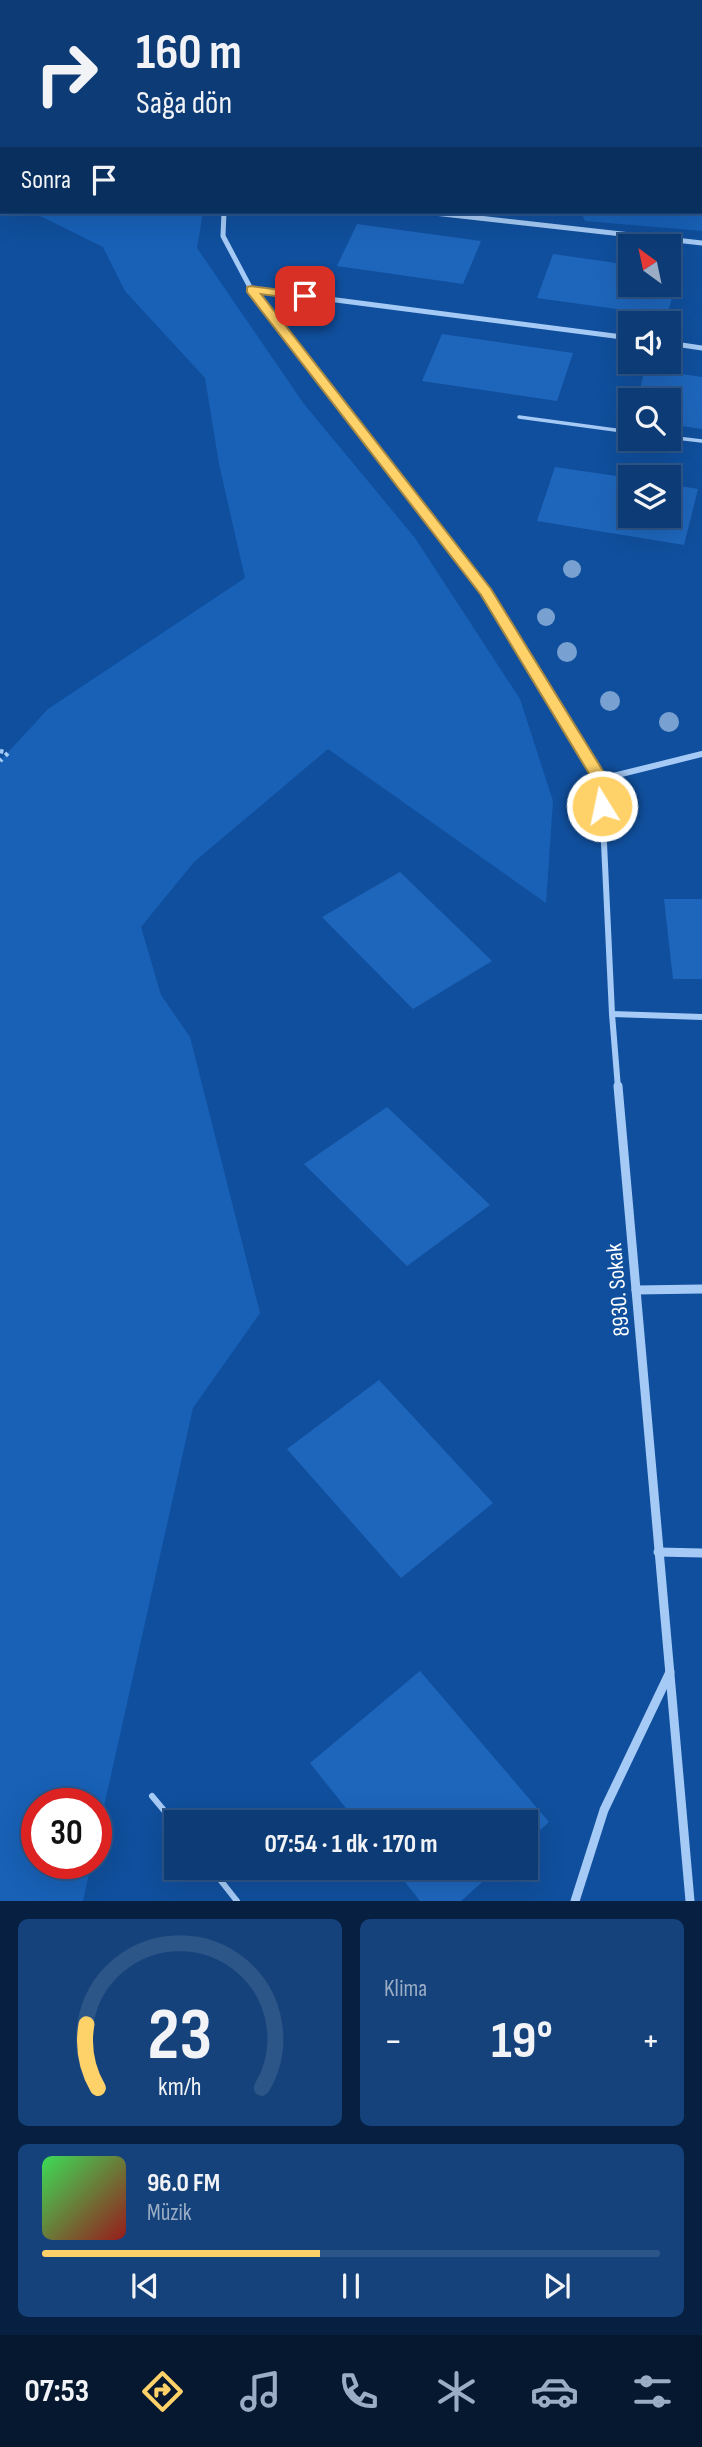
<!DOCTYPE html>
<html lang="tr">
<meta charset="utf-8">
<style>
body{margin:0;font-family:"Sofia Sans Condensed",sans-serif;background:#15427b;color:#f1f3f6;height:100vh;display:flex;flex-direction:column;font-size:26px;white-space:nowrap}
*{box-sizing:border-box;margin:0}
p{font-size:23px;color:#9aadc5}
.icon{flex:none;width:38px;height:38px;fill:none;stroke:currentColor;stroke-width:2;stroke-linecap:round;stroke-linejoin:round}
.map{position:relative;height:1901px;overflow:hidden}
.side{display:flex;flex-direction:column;gap:18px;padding:18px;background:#072041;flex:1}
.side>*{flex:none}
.hud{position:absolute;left:0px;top:0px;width:704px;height:214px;box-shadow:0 7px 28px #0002,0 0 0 2px #2c5588;background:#0c3b76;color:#f1f3f6;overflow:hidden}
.needle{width:46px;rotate:327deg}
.fabs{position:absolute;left:618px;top:234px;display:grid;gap:14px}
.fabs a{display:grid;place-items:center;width:63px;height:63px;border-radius:0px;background:#0c3b76;box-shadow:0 7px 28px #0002,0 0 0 2px #2c5588;font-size:35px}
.speed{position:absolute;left:21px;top:1788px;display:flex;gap:14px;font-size:35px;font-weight:700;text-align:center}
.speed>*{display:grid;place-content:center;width:91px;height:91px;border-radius:50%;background:#0c3b76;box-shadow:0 7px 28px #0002,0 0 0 2px #2c5588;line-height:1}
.speed .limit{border:10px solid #d22;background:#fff;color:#111}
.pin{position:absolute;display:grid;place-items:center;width:60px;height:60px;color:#fff;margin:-30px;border-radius:14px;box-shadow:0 4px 10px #0006}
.me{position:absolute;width:77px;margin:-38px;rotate:350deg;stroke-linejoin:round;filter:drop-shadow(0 0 5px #0008)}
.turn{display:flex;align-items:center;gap:24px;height:147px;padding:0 21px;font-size:32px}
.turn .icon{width:91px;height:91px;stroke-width:2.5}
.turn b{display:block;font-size:49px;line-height:60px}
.then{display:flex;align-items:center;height:66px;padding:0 21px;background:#0003;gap:14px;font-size:26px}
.big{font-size:52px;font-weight:700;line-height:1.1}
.side .tile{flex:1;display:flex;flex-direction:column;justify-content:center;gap:10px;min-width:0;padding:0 24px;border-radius:10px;background:#15427b}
.side .dial{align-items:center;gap:0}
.dial svg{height:182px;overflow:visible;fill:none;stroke:#2c5588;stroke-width:7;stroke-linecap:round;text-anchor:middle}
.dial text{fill:#f1f3f6;stroke:none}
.song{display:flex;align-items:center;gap:21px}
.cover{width:84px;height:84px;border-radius:10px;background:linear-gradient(135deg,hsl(130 70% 55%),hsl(0 70% 35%))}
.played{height:7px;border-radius:4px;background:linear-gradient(90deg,#ffd269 45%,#2c5588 45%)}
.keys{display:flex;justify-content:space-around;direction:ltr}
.heat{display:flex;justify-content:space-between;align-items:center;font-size:38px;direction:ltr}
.side .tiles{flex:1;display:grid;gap:18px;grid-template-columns:1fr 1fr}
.tile:last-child{grid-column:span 2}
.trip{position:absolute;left:164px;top:1810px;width:374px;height:70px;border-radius:0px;background:#0c3b76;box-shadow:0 7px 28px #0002,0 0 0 2px #2c5588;font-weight:700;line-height:70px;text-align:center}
.dock{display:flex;height:112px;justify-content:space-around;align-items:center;background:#05182f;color:#9aadc5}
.dock .icon{width:49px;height:49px}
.dock .selected{color:#ffd269}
.dock b{font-size:32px;color:#f1f3f6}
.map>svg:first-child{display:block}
</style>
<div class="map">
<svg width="702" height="1901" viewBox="0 0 702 1901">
<rect width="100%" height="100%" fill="#104f9d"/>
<!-- green -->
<g fill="#1861b7">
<path d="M 702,187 L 702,231 L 585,221 L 581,212 L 702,212 Z"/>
<path d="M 32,212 L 203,212 L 197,248 L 304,404 L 415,538 L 520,699 L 553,801 L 546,903 L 328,749 L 194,862 L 141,927 L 161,995 L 190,1037 L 260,1313 L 193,1408 L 96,1842 L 96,1804 L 37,1804 L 37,1864 L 91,1864 L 83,1901 L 0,1901 L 0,761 L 48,709 L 245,578 L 219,464 L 205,378 L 125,291 L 103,247 Z"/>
</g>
<!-- building -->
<g fill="#1e66bc">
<path d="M 357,224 L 481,241 L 463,284 L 337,266 Z"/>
<path d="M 553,254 L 630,265 L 630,285 L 668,285 L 668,270 L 679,272 L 667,316 L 537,298 Z"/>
<path d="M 442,334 L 573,353 L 557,401 L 422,381 Z"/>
<path d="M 645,369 L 702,377 L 702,429 L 668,424 L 668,401 L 637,401 Z"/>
<path d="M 555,467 L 630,478 L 630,516 L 668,516 L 668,484 L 698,489 L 684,545 L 537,521 Z"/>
<path d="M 400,872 L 492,961 L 413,1009 L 322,917 Z"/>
<path d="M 664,899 L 702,899 L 702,979 L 673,979 Z"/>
<path d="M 387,1107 L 490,1205 L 407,1266 L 304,1164 Z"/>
<path d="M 379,1380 L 493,1503 L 401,1578 L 287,1449 Z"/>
<path d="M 420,1671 L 549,1822 L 527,1842 L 527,1822 L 357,1822 L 310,1763 Z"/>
<path d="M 393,1867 L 499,1867 L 461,1901 L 420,1901 Z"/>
</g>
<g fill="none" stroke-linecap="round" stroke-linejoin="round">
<!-- path -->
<path stroke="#a5caf5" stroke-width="4.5" stroke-dasharray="3.5 5" stroke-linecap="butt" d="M 0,751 L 8,753 L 0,761"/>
<!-- service-far1 -->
<g stroke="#a5caf5" stroke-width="3.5">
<path d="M 519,417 L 630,432"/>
<path d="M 668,437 L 702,441"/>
</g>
<!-- service -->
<g stroke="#a5caf5" stroke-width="6">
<path d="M 152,1796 L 177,1826"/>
<path d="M 210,1867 L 237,1901"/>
</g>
<!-- minor-far2 -->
<g stroke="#a5caf5" stroke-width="5">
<path d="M 224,212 L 223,236 L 251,289 L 391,470"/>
<path d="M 425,212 L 702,243"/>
<path d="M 251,289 L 630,338"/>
<path d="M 668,343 L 702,348"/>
</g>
<!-- minor-far1 -->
<g stroke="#a5caf5" stroke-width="6">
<path d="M 390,468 L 486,592 L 601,779"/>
<path d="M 612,1014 L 702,1017"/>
<path d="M 618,1088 L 612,1014 L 601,779 L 702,754"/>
</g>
<!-- minor -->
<g stroke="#a5caf5" stroke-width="9">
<path d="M 618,1086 L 690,1901"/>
<path d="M 636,1290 L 702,1289"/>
<path d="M 658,1552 L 702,1553"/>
<path d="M 575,1901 L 604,1810 L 670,1672"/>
</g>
</g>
<!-- trees -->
<g fill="#78a1d2">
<circle cx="572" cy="569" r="9"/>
<circle cx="546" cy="617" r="9"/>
<circle cx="567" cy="652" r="10"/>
<circle cx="610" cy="701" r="10"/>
<circle cx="669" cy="722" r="10"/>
</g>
<!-- route -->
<path fill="#ffd269" stroke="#a68844" stroke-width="2" d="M 251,286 L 305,293 L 311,296 L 305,300 L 261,294 L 491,589 L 608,779 L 609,806 L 607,809 L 597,809 L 593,780 L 481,595 L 247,292 L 247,287 Z"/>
<g text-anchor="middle" stroke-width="7" stroke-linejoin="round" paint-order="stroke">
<!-- street labels -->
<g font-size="23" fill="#fff" stroke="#104f9d">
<text transform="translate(617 1290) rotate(-95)" y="8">8930. Sokak</text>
</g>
</g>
</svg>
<div class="fabs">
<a><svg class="needle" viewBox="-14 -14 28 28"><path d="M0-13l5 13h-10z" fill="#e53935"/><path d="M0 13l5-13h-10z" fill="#9aadc5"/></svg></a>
<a><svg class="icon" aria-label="sound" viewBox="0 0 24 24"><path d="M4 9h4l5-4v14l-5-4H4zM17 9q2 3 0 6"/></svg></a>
<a><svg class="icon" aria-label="search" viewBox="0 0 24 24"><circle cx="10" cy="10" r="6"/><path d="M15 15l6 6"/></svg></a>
<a><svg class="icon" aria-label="layers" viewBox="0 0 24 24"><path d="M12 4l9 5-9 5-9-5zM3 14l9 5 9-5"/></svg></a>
</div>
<div class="speed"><div class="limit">30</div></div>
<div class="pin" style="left:305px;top:296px;background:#d93025"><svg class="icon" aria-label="arrive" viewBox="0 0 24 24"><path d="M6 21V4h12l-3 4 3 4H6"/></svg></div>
<svg class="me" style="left:602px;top:806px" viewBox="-20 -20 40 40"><circle r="17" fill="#ffd269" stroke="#fff" stroke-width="3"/><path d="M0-11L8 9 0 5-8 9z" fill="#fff"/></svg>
<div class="trip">07:54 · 1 dk · 170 m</div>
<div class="hud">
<div class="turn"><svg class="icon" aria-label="right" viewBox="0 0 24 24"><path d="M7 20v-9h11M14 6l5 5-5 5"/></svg><div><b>160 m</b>Sağa dön</div></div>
<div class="then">Sonra<svg class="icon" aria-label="arrive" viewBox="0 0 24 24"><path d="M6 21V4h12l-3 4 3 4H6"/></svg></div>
</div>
</div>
<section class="side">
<div class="tiles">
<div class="tile dial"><svg viewBox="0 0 100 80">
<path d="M14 69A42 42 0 1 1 86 69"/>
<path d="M14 69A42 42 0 0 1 9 41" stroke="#ffd269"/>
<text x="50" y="56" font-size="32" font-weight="700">23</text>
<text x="50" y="72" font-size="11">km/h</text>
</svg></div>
<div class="tile"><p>Klima</p>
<div class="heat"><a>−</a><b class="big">19°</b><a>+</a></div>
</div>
<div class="tile">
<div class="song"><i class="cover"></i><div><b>96.0 FM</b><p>Müzik</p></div></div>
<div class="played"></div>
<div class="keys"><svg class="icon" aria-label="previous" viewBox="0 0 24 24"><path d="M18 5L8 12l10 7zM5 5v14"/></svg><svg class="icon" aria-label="pause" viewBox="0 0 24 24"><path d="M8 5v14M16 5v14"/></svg><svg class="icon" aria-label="next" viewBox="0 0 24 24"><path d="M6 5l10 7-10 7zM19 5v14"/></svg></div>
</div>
</div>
</section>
<nav class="dock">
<b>07:53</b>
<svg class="icon selected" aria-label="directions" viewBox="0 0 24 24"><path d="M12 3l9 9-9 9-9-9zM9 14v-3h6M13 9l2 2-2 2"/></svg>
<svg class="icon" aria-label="music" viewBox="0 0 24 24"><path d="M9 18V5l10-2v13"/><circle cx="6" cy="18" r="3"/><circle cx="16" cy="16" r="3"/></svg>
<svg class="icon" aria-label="phone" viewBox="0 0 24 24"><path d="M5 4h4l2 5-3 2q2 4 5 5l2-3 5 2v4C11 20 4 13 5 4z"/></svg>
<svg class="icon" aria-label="climate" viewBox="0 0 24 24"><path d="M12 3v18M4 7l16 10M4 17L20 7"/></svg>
<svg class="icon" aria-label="car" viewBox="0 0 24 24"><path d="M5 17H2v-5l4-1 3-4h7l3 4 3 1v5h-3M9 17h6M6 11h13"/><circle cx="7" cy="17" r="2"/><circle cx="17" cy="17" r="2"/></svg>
<svg class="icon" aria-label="filters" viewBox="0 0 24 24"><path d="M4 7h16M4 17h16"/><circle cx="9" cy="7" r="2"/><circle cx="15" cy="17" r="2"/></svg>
</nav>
